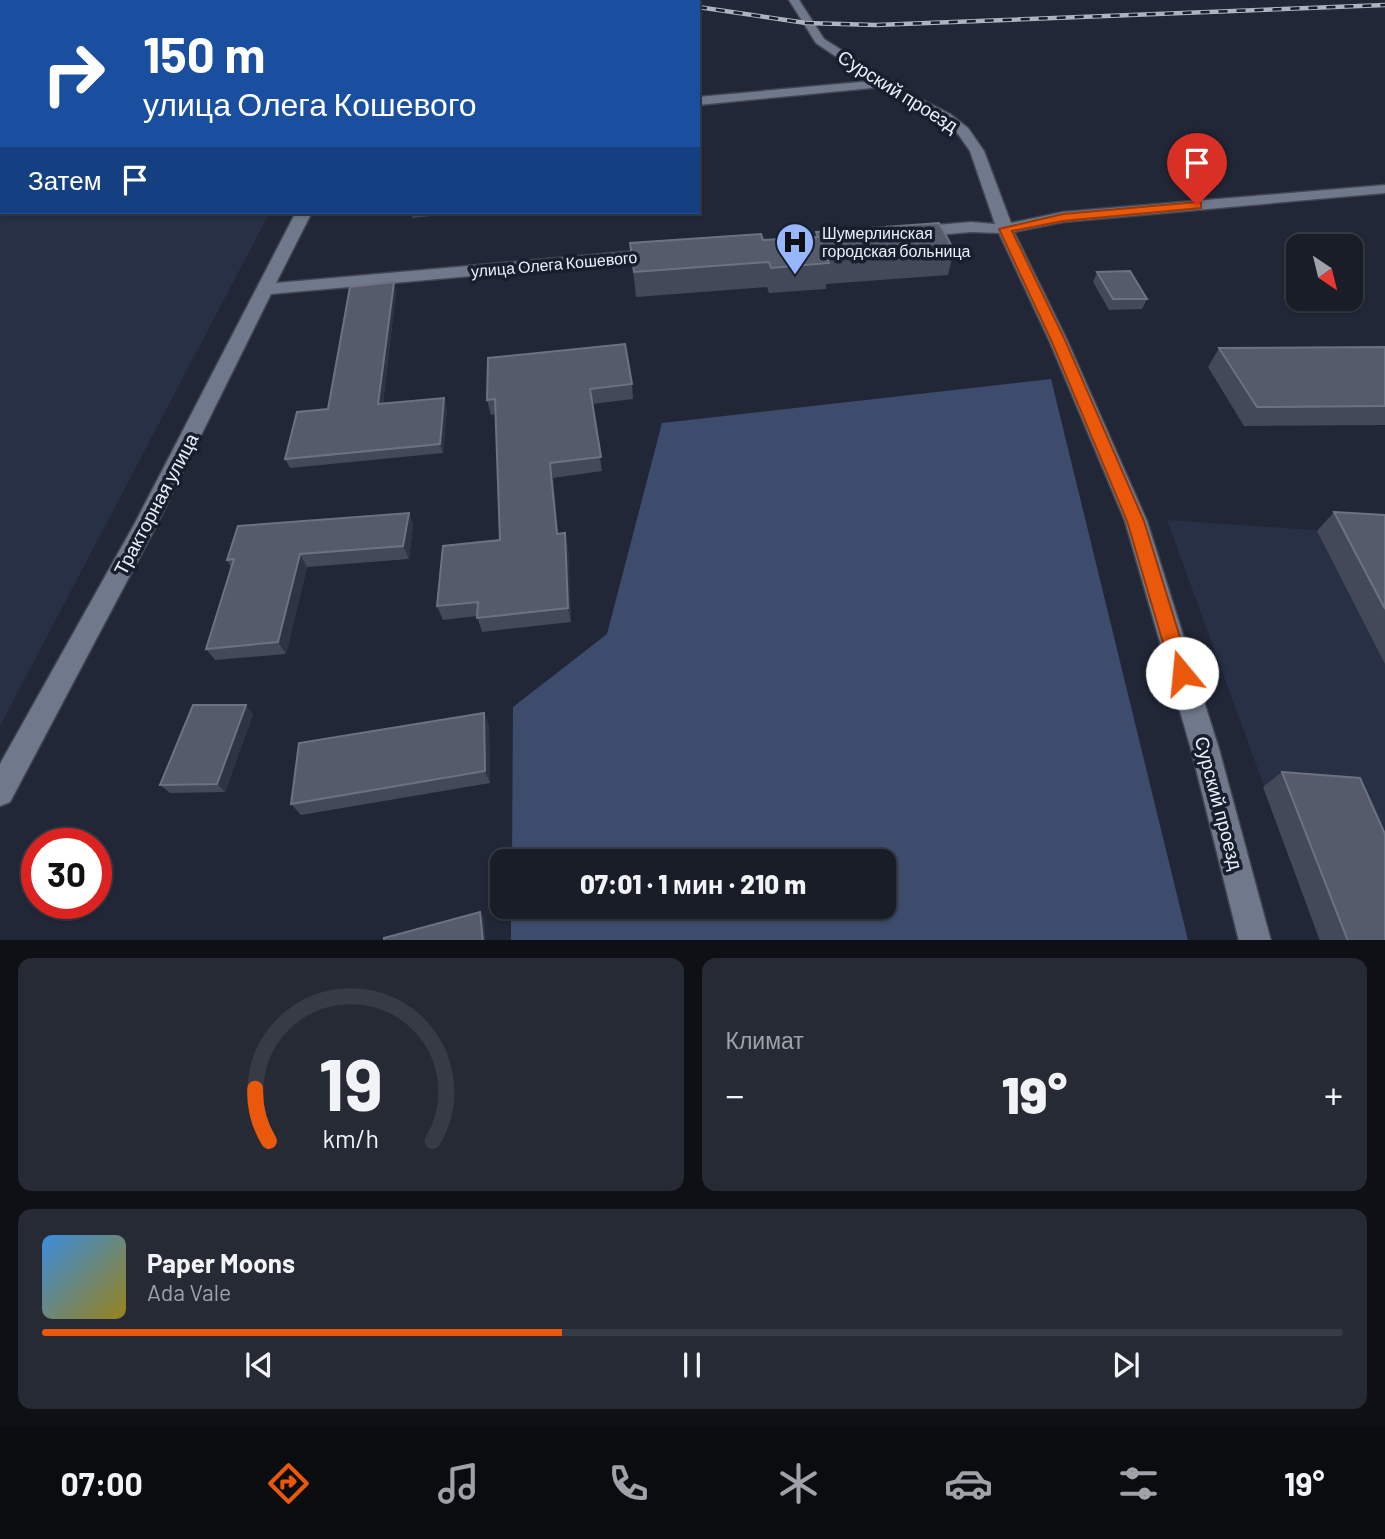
<!DOCTYPE html>
<html lang="ru">
<meta charset="utf-8">
<style>
body{margin:0;font-family:Barlow,sans-serif;background:#262a34;color:#f1f3f6;height:100vh;display:flex;flex-direction:column;font-size:26px;white-space:nowrap}
*{box-sizing:border-box;margin:0}
p{font-size:23px;color:#9fa2a8}
.icon{flex:none;width:38px;height:38px;fill:none;stroke:currentColor;stroke-width:2;stroke-linecap:round;stroke-linejoin:round}
.map{position:relative;height:940px;overflow:hidden}
.sheet{display:flex;flex-direction:column;gap:18px;padding:18px;background:#0e1016;flex:1}
.sheet>*{flex:none}
.hud{position:absolute;left:0px;top:0px;width:700px;height:214px;box-shadow:0 2px 5px #0004,0 0 0 2px #373b45;background:#1a4fa0;color:#fff;overflow:hidden}
.needle{width:46px;rotate:145deg}
.tools{position:absolute;left:1286px;top:234px;display:grid;gap:14px}
.tools a{display:grid;place-items:center;width:77px;height:77px;border-radius:14px;background:#191d28;box-shadow:0 2px 5px #0004,0 0 0 2px #373b45;font-size:35px}
.speed{position:absolute;left:21px;top:828px;display:flex;gap:14px;font-size:35px;font-weight:700;text-align:center}
.speed>*{display:grid;place-content:center;width:91px;height:91px;border-radius:50%;background:#191d28;box-shadow:0 2px 5px #0004,0 0 0 2px #373b45;line-height:1}
.speed .limit{border:10px solid #d22;background:#fff;color:#111}
.pin{position:absolute;display:grid;place-items:center;width:60px;height:60px;color:#fff;margin:-72px -30px;border-radius:50% 50% 50% 0;rotate:-45deg;box-shadow:0 0 7px #0007}
.pin .icon{rotate:45deg}
.me{position:absolute;width:77px;margin:-38px;rotate:343deg;stroke-linejoin:round;filter:drop-shadow(0 0 5px #0008)}
.turn{display:flex;align-items:center;gap:24px;height:147px;padding:0 28px;font-size:32px}
.turn .icon{width:91px;height:91px;stroke-width:2.5}
.turn b{display:block;font-size:49px;line-height:60px}
.then{display:flex;align-items:center;height:66px;padding:0 28px;background:#0003;gap:14px;font-size:26px}
.big{font-size:52px;font-weight:800;line-height:1.1}
.sheet .widget{flex:1;display:flex;flex-direction:column;justify-content:center;gap:10px;min-width:0;padding:0 24px;border-radius:14px;background:#262a34}
.sheet .dial{align-items:center;gap:0}
.dial svg{height:182px;overflow:visible;fill:none;stroke:#373b45;stroke-width:7;stroke-linecap:round;text-anchor:middle}
.dial text{fill:#f1f3f6;stroke:none}
.song{display:flex;align-items:center;gap:21px}
.cover{width:84px;height:84px;border-radius:10px;background:linear-gradient(135deg,hsl(210 70% 55%),hsl(50 70% 35%))}
.played{height:7px;border-radius:4px;background:linear-gradient(90deg,#ea580c 40%,#373b45 40%)}
.keys{display:flex;justify-content:space-around;direction:ltr}
.heat{display:flex;justify-content:space-between;align-items:center;font-size:38px;direction:ltr}
.sheet .tiles{flex:1;display:grid;gap:18px;grid-template-columns:1fr 1fr}
.widget:last-child{grid-column:span 2}
.trip{position:absolute;left:490px;top:849px;width:406px;height:70px;border-radius:14px;background:#191d28;box-shadow:0 2px 5px #0004,0 0 0 2px #373b45;font-weight:800;line-height:70px;text-align:center}
.dock{display:flex;height:112px;justify-content:space-around;align-items:center;background:#0a0c10;color:#9fa2a8}
.dock .icon{width:49px;height:49px}
.dock .current{color:#ea580c}
.dock b{font-size:32px;color:#f1f3f6}
.map>svg:first-child{display:block}
</style>
<div class="map">
<svg width="1385" height="941" viewBox="0 0 1385 941">
<rect width="100%" height="100%" fill="#212736"/>
<!-- built -->
<g fill="#273045">
<path d="M 0,0 L 381,0 L 2,2 L 2,212 L 270,212 L 0,726 Z"/>
<path d="M 1167,520 L 1385,535 L 1385,940 L 1320,940 Z"/>
</g>
<!-- green -->
<path fill="#3d4b6d" d="M 1051,379 L 1188,940 L 511,940 L 511,907 L 884,906 L 884,861 L 512,861 L 513,707 L 607,634 L 662,423 Z"/>
<g fill="none" stroke-linecap="round" stroke-linejoin="round">
<defs>
<g id="street">
<path d="M 404,0 L 414,0 L 403,2 Z"/>
<path d="M 789,0 L 799,0 L 824,39 L 911,94 L 950,114 L 968,128 L 984,151 L 1011,223 L 1063,212 L 1385,185 L 1385,193 L 1063,222 L 1014,232 L 1067,340 L 1147,521 L 1219,749 L 1271,941 L 1239,941 L 1191,749 L 1125,521 L 1049,340 L 999,233 L 971,232 L 914,237 L 906,232 L 914,227 L 971,222 L 995,224 L 970,151 L 958,134 L 940,120 L 882,87 L 698,105 L 698,97 L 872,81 L 816,43 Z"/>
<path d="M 296,212 L 312,212 L 276,283 L 659,249 L 667,254 L 659,259 L 271,294 L 155,528 L 10,802 L 0,806 L 0,764 L 135,523 Z"/>
</g>
</defs>
<!-- street casing -->
<use href="#street" stroke="#404652" stroke-width="3"/>
<!-- street -->
<use href="#street" fill="#70798b" fill-rule="evenodd"/>
<defs>
<g id="rail">
<path d="M 565,0 L 567,2"/>
<path d="M 664,0 L 673,2"/>
<path d="M 698,7 L 806,23 L 876,25 L 1385,5"/>
<path d="M 0,41 L 2,39"/>
<path d="M 0,60 L 2,57"/>
</g>
</defs>
<!-- rail casing -->
<use href="#rail" stroke="#aeb3c0" stroke-width="4.5"/>
<!-- rail -->
<use href="#rail" stroke="#171e2c" stroke-width="2.5" stroke-dasharray="9" stroke-linecap="butt"/>
</g>
<!-- wall -->
<g fill="#434959">
<path d="M 411,212 L 453,212 L 453,214 L 412,218 Z"/>
<path d="M 816,232 L 954,250 L 948,275 L 826,284 L 826,289 L 769,293 L 767,287 L 636,297 L 630,243 L 763,240 L 815,237 Z"/>
<path d="M 1097,272 L 1147,299 L 1142,309 L 1109,310 L 1093,282 Z"/>
<path d="M 396,291 L 383,404 L 447,407 L 443,453 L 290,468 L 285,459 L 328,409 Z"/>
<path d="M 1385,347 L 1385,425 L 1244,426 L 1208,367 L 1219,348 Z"/>
<path d="M 632,384 L 633,399 L 592,404 L 602,471 L 553,478 L 558,534 L 565,533 L 568,548 L 571,622 L 482,632 L 477,616 L 443,620 L 437,606 L 500,540 L 496,414 L 491,415 L 487,400 Z"/>
<path d="M 1334,512 L 1385,515 L 1385,664 L 1317,531 Z"/>
<path d="M 409,513 L 413,525 L 409,559 L 307,567 L 286,654 L 215,660 L 206,649 L 231,567 L 227,560 Z"/>
<path d="M 484,713 L 489,726 L 490,783 L 301,815 L 291,804 Z"/>
<path d="M 253,714 L 225,792 L 170,793 L 160,785 Z"/>
<path d="M 1282,772 L 1385,941 L 1320,941 L 1263,787 Z"/>
</g>
<!-- shaded-wall -->
<g fill="#2e3444">
<path d="M 394,282 L 396,291 L 382,413 L 378,404 Z"/>
<path d="M 444,398 L 447,407 L 443,453 L 440,444 Z"/>
<path d="M 550,463 L 553,478 L 560,549 L 557,534 Z"/>
<path d="M 409,513 L 413,525 L 409,559 L 403,546 Z"/>
<path d="M 565,533 L 568,548 L 571,622 L 568,608 Z"/>
<path d="M 300,554 L 307,567 L 286,654 L 278,642 Z"/>
<path d="M 246,705 L 253,714 L 225,792 L 217,784 Z"/>
<path d="M 484,713 L 489,726 L 490,783 L 485,771 Z"/>
<path d="M 480,912 L 484,918 L 486,941 L 483,941 Z"/>
</g>
<!-- building -->
<g fill="#555b6a" stroke="#6c7281" stroke-width="2">
<path d="M 303,0 L 336,0 L 336,2 L 302,2 Z"/>
<path d="M 939,223 L 954,250 L 827,259 L 829,263 L 771,268 L 769,262 L 634,272 L 630,243 L 761,234 L 763,240 L 818,237 L 816,232 Z"/>
<path d="M 1130,271 L 1147,299 L 1113,299 L 1097,272 Z"/>
<path d="M 394,282 L 378,404 L 444,398 L 440,444 L 285,459 L 297,412 L 328,409 L 350,287 Z"/>
<path d="M 625,344 L 632,384 L 590,389 L 601,457 L 550,463 L 557,534 L 565,533 L 568,608 L 477,618 L 478,602 L 437,606 L 443,546 L 500,540 L 495,399 L 487,400 L 488,358 Z"/>
<path d="M 1385,347 L 1385,406 L 1257,407 L 1219,348 Z"/>
<path d="M 1334,512 L 1385,515 L 1385,609 Z"/>
<path d="M 409,513 L 403,546 L 300,554 L 278,642 L 206,649 L 234,559 L 227,560 L 238,526 Z"/>
<path d="M 193,705 L 246,705 L 217,784 L 160,785 Z"/>
<path d="M 484,713 L 485,771 L 291,804 L 299,743 Z"/>
<path d="M 1282,772 L 1360,778 L 1385,834 L 1385,941 L 1348,941 Z"/>
<path d="M 480,912 L 483,941 L 384,941 L 384,938 Z"/>
</g>
<!-- route -->
<path fill="#ea580c" stroke="#983908" stroke-width="2" d="M 1197,202 L 1201,203 L 1201,208 L 1063,221 L 1012,231 L 1065,340 L 1144,521 L 1191,673 L 1189,679 L 1182,682 L 1175,679 L 1172,673 L 1127,521 L 1051,340 L 999,229 L 1063,214 Z"/>
<!-- icons -->
<defs>
<symbol id="hospital-pin" viewBox="-11 -11 22 30"><path d="M0 17L-7.5 6A9.5 9.5 0 1 1 7.5 6Z" fill="#98b6fd" stroke="#171e2c"/><path d="M-5-5h3v3.5h4V-5h3V5h-3V1.5h-4V5h-3Z" fill="#111"/></symbol>
</defs>
<g fill-rule="evenodd">
<use href="#hospital-pin" x="773" y="220" width="44" height="60"/>
</g>
<g text-anchor="middle" stroke-width="7" stroke-linejoin="round" paint-order="stroke">
<!-- far-poi labels -->
<g font-size="16" fill="#eaeffa" stroke="#171e2c" text-anchor="start">
<text x="822" y="239">Шумерлинская<tspan x="822" dy="18">городская больница</tspan></text>
</g>
<!-- far-street labels -->
<g font-size="16" fill="#eaeffa" stroke="#171e2c">
<text transform="translate(554 264) rotate(-5)" y="6">улица Олега Кошевого</text>
</g>
<!-- street labels -->
<g font-size="19" fill="#eaeffa" stroke="#171e2c">
<text transform="translate(898 91) rotate(32)" y="7">Сурский проезд</text>
<text transform="translate(156 504) rotate(-62)" y="7">Тракторная улица</text>
<text transform="translate(1219 803) rotate(75)" y="7">Сурский проезд</text>
</g>
</g>
</svg>
<div class="tools">
<a><svg class="needle" viewBox="-14 -14 28 28"><path d="M0-13l5 13h-10z" fill="#e53935"/><path d="M0 13l5-13h-10z" fill="#9fa2a8"/></svg></a>
</div>
<div class="speed"><div class="limit">30</div></div>
<div class="pin" style="left:1197px;top:205px;background:#d93025"><svg class="icon" aria-label="arrive" viewBox="0 0 24 24"><path d="M6 21V4h12l-3 4 3 4H6"/></svg></div>
<svg class="me" style="left:1182px;top:673px" viewBox="-20 -20 40 40"><circle r="19" fill="#fff"/><path d="M0-13L10 11 0 6-10 11z" fill="#ea580c"/></svg>
<div class="trip">07:01 · 1 мин · 210 m</div>
<div class="hud">
<div class="turn"><svg class="icon" aria-label="right" viewBox="0 0 24 24"><path d="M7 20v-9h11M14 6l5 5-5 5"/></svg><div><b>150 m</b>улица Олега Кошевого</div></div>
<div class="then">Затем<svg class="icon" aria-label="arrive" viewBox="0 0 24 24"><path d="M6 21V4h12l-3 4 3 4H6"/></svg></div>
</div>
</div>
<section class="sheet">
<div class="tiles">
<div class="widget dial"><svg viewBox="0 0 100 80">
<path d="M14 69A42 42 0 1 1 86 69"/>
<path d="M14 69A42 42 0 0 1 8 46" stroke="#ea580c"/>
<text x="50" y="56" font-size="32" font-weight="700">19</text>
<text x="50" y="72" font-size="11">km/h</text>
</svg></div>
<div class="widget"><p>Климат</p>
<div class="heat"><a>−</a><b class="big">19°</b><a>+</a></div>
</div>
<div class="widget">
<div class="song"><i class="cover"></i><div><b>Paper Moons</b><p>Ada Vale</p></div></div>
<div class="played"></div>
<div class="keys"><svg class="icon" aria-label="previous" viewBox="0 0 24 24"><path d="M18 5L8 12l10 7zM5 5v14"/></svg><svg class="icon" aria-label="pause" viewBox="0 0 24 24"><path d="M8 5v14M16 5v14"/></svg><svg class="icon" aria-label="next" viewBox="0 0 24 24"><path d="M6 5l10 7-10 7zM19 5v14"/></svg></div>
</div>
</div>
</section>
<nav class="dock">
<b>07:00</b>
<svg class="icon current" aria-label="directions" viewBox="0 0 24 24"><path d="M12 3l9 9-9 9-9-9zM9 14v-3h6M13 9l2 2-2 2"/></svg>
<svg class="icon" aria-label="music" viewBox="0 0 24 24"><path d="M9 18V5l10-2v13"/><circle cx="6" cy="18" r="3"/><circle cx="16" cy="16" r="3"/></svg>
<svg class="icon" aria-label="phone" viewBox="0 0 24 24"><path d="M5 4h4l2 5-3 2q2 4 5 5l2-3 5 2v4C11 20 4 13 5 4z"/></svg>
<svg class="icon" aria-label="climate" viewBox="0 0 24 24"><path d="M12 3v18M4 7l16 10M4 17L20 7"/></svg>
<svg class="icon" aria-label="car" viewBox="0 0 24 24"><path d="M5 17H2v-5l4-1 3-4h7l3 4 3 1v5h-3M9 17h6M6 11h13"/><circle cx="7" cy="17" r="2"/><circle cx="17" cy="17" r="2"/></svg>
<svg class="icon" aria-label="filters" viewBox="0 0 24 24"><path d="M4 7h16M4 17h16"/><circle cx="9" cy="7" r="2"/><circle cx="15" cy="17" r="2"/></svg>
<b>19°</b>
</nav>
